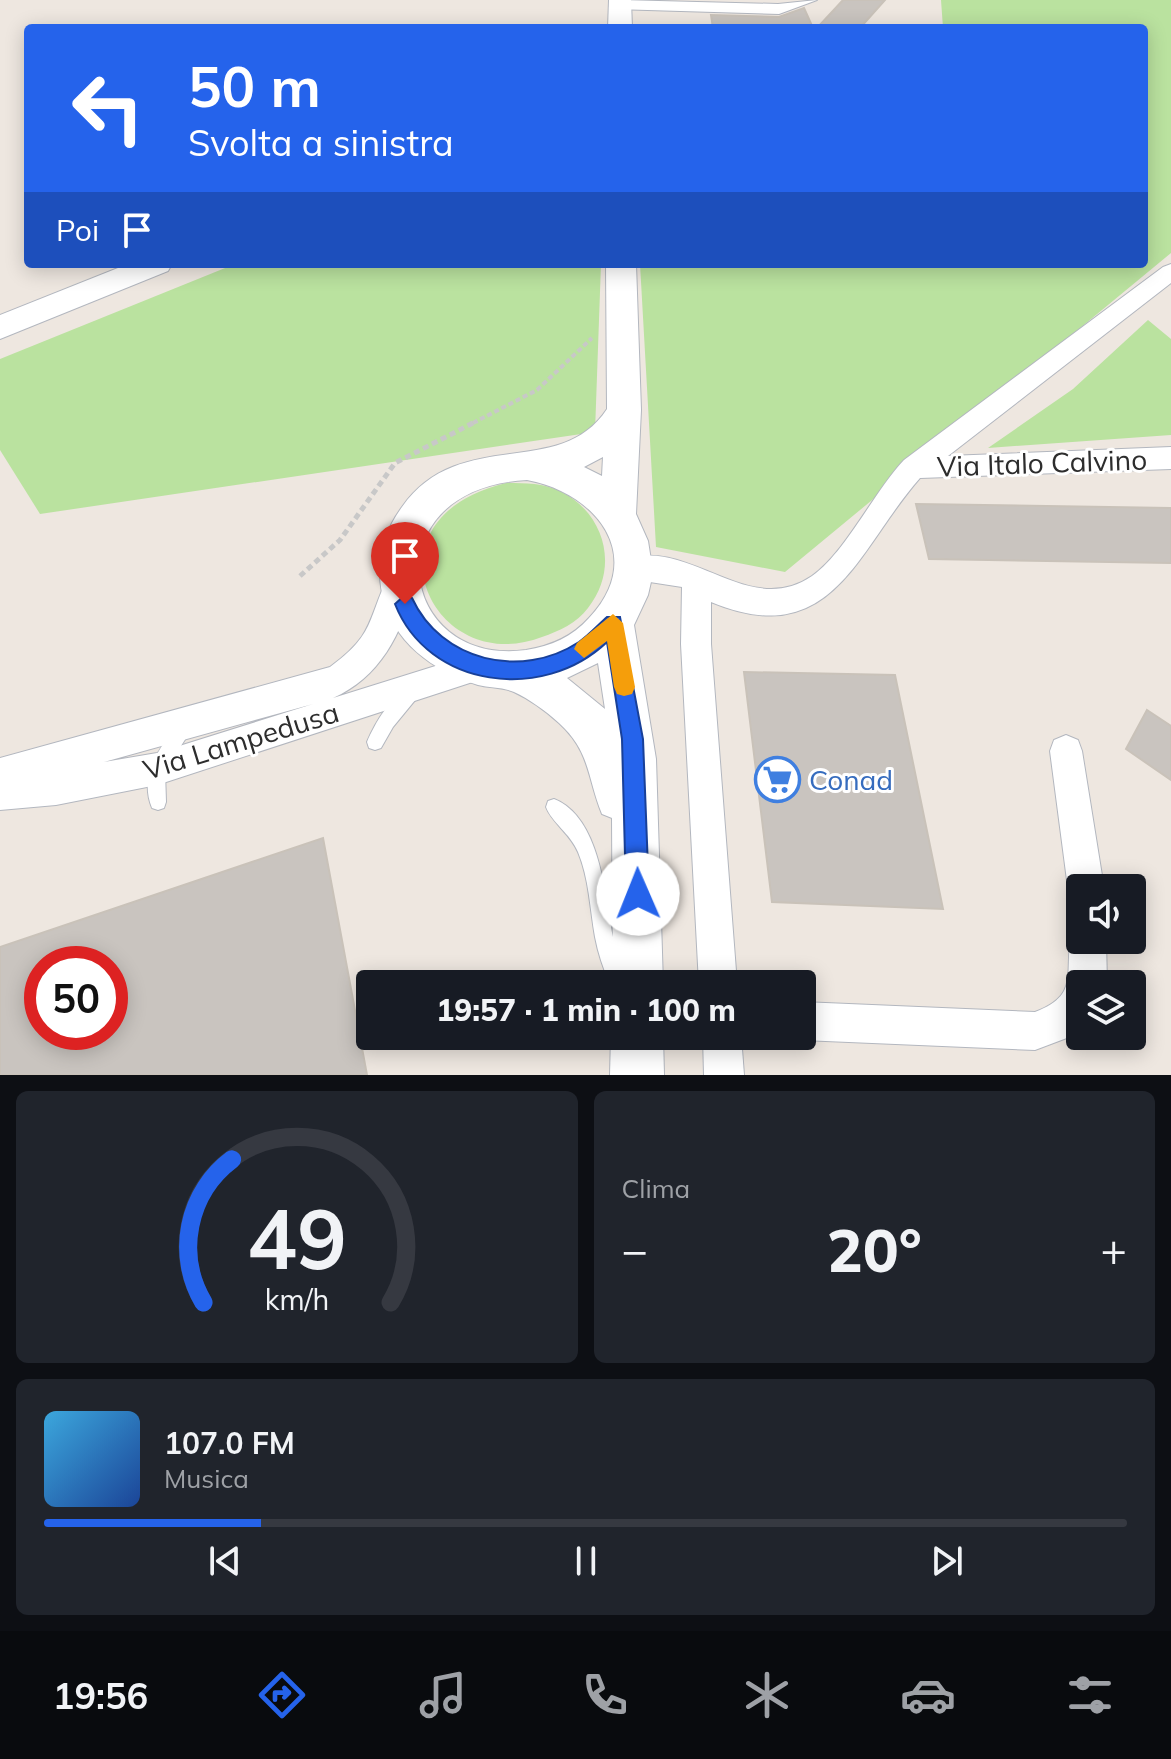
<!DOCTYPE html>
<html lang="it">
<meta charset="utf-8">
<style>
body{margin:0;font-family:Mulish,sans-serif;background:#20242c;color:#f1f3f6;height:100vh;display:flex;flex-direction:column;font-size:30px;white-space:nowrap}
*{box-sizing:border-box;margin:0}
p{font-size:26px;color:#9ea1a6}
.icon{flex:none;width:44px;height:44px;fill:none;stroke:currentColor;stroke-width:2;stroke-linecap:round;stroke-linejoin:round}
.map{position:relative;height:1075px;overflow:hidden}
.details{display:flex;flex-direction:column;gap:16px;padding:16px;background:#0d0f14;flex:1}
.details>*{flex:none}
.top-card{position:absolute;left:24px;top:24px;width:1124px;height:244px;border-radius:8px;box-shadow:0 4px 20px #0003;background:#2563eb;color:#fff;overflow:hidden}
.buttons{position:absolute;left:1066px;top:874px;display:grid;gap:16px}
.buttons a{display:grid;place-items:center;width:80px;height:80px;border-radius:8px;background:#171b24;box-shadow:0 4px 20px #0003;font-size:40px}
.speed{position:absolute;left:24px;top:946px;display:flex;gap:16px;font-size:40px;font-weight:700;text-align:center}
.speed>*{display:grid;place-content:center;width:104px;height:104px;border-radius:50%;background:#171b24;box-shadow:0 4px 20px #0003;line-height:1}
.speed .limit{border:12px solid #d22;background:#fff;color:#111}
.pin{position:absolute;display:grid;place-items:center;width:68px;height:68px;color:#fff;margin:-82px -34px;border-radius:50% 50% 50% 0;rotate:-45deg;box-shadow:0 0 8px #0007}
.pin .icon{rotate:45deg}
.me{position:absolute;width:88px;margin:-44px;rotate:359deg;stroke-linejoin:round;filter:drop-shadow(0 0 6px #0008)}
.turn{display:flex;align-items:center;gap:28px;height:168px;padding:0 32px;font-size:36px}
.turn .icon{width:104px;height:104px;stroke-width:2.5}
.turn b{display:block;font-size:56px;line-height:68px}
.then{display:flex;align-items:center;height:76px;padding:0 32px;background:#0003;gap:16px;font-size:30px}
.big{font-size:60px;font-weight:800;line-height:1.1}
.details .card{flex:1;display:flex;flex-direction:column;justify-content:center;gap:12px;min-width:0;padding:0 28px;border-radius:12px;background:#20242c}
.details .dial{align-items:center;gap:0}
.dial svg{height:208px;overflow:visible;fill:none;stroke:#363941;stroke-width:7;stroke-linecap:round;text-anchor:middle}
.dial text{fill:#f1f3f6;stroke:none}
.song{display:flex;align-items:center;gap:24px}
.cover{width:96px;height:96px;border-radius:12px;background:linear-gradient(135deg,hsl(200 70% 55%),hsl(220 70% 35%))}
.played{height:8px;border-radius:4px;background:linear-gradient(90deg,#2563eb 20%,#363941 20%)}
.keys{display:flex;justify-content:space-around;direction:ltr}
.heat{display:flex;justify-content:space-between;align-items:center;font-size:44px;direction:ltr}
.details .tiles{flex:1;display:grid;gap:16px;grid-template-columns:1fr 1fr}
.card:last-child{grid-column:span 2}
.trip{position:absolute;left:356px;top:970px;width:460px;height:80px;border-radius:8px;background:#171b24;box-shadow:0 4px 20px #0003;font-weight:800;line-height:80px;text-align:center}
.tabs{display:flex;height:128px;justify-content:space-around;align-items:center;background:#090b0e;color:#9ea1a6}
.tabs .icon{width:56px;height:56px}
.tabs .on{color:#2563eb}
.tabs b{font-size:36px;color:#f1f3f6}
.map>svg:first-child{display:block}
</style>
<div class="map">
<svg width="1171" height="1075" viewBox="0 0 1171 1075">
<rect width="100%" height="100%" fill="#eee7e0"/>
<!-- green -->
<g fill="#bae29f">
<path d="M 941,0 L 1171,0 L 1171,253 L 785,572 L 656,547 L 640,264 L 1144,264 L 1144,28 L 943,28 Z"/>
<path d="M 235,264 L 601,264 L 595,432 L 40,514 L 0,450 L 0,359 Z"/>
<path d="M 1148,320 L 1171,339 L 1171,435 L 988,448 L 1073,389 Z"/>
<path d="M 506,483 C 524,483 543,483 560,491 C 605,513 620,568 588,608 C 577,623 559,631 542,637 C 432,679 357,519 506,483 Z"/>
</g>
<!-- building -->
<g fill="#c9c4bf" stroke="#c9c2b9" stroke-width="2" fill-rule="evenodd">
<path d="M 843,0 L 885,0 L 860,28 L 817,28 Z"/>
<path d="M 804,8 L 813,28 L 713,28 L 711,15 L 779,17 Z"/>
<path d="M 916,504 L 1171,508 L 1171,563 L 929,559 Z"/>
<path d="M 744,672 L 895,675 L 943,909 L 772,902 Z"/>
<path d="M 1147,710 L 1171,726 L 1171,780 L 1126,749 Z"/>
<path d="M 323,838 L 367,1075 L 0,1075 L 0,947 ZM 42,964 L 110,964 L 110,1032 L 42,1032 Z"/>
</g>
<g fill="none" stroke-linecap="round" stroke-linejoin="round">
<defs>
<g id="lane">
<path d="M 410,686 L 416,689 L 418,694 L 416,699 L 393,727 L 381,748 L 375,750 L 369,748 L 367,742 C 375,723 391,696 410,686 Z"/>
<path d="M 185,719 L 191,721 L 193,727 L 165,771 L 166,802 L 164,808 L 158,810 L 152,808 C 138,773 161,748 179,721 Z"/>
<path d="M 554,799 C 600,817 605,895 613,937 C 616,953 622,968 628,984 L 610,984 C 603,968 598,953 595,937 C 590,909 589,878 578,852 C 570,833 552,823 546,807 L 548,801 Z"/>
</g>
<g id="street">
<path d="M 620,0 L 778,4 L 817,0 L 779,14 L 614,9 L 614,1 Z"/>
<path d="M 1171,264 L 1171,283 L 948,456 L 1171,447 L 1171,469 L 920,478 C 857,549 833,653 711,602 L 711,644 L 737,984 L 699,984 L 681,644 L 682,587 L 624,578 L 620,569 L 624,560 C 689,536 748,620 812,576 C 846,552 873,493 904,460 L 1163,267 Z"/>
<path d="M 398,573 L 408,577 L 413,586 C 403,633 379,678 333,698 L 477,653 L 488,657 L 492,667 L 488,677 L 157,785 L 56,805 L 0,810 L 0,758 L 330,667 C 375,634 367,621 388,577 ZM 313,704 L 157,753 L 104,762 Z"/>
<path d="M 1066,735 L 1078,740 L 1082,751 L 1104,888 L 1080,888 L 1080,903 L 1073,901 L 1068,888 L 1050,751 L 1054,740 Z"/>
<path d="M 1080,925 L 1080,940 L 1106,940 L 1107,984 L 1080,984 L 1080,1033 L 1035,1050 L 802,1040 L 792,1036 L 802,1036 L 802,1002 L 1035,1012 C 1086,993 1059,966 1075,927 Z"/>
<path d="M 703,1036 L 741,1036 L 744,1075 L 704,1075 Z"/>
</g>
<g id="secondary">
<path d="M 609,0 L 631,0 L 632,28 L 608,28 Z"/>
<path d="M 128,264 L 172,264 L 168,271 L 0,339 L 0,315 Z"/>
<path d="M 606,264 L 636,264 L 641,410 L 636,514 L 648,541 L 653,573 L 648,595 L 634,625 L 656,759 L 663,984 L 613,984 L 612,818 L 602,814 C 587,778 591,752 559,723 C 546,711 529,699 514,692 C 503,687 489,688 478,685 C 433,671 392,642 382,593 C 376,562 383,533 402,507 C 460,425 560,481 607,409 ZM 603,457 L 602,476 L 584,467 ZM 527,480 C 597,493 647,557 589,618 C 572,637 551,646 526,650 C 396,667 371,488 527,480 ZM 598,663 L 605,709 L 567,678 Z"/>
<path d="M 611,1036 L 663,1036 L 664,1075 L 610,1075 Z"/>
</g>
</defs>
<!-- lane casing -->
<use href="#lane" stroke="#b3b7bf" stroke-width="2"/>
<!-- street casing -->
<use href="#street" stroke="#b3b7bf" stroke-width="2"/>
<!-- secondary casing -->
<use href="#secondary" stroke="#b3b7bf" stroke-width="2"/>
<!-- path-far1 -->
<path stroke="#c8c8c8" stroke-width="4" stroke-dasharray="5 3" stroke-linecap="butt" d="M 473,423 L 537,390 L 592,338"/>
<!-- path -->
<path stroke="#c8c8c8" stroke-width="5" stroke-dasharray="6 4" stroke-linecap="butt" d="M 300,576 L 340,540 L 395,463 L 477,421"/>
<!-- lane -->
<use href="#lane" fill="#fff" fill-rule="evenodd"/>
<!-- street -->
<use href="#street" fill="#fff" fill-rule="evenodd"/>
<!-- secondary -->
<use href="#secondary" fill="#fff" fill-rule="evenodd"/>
</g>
<!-- route -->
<path fill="#2563eb" stroke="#184099" stroke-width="2" d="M 405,595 L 412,598 C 441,661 521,680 579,642 C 589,635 598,625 607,617 L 620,617 L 643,739 L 649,894 L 646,902 L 638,906 L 629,902 L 626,894 L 622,739 L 607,642 C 543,703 428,688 395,604 Z"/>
<!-- slow -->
<path fill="#f59e0b" d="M 613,614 L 623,623 L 635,687 L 632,694 L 624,696 L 617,694 L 614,687 L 607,641 L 584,658 L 574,649 L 577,643 Z"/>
<!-- icons -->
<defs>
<symbol id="supermarket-ring" viewBox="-11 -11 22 22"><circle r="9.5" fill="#fff" stroke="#3f7fe0" stroke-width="1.5"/><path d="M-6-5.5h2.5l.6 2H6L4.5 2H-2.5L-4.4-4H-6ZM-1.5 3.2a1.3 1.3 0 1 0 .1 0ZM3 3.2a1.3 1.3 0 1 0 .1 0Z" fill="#3f7fe0"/></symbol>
</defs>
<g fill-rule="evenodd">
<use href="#supermarket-ring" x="752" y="754" width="51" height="51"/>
</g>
<g text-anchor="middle" stroke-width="6" stroke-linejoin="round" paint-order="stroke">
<!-- street labels -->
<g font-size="28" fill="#2d2d2d" stroke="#fff">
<text transform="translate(1042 463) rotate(-2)" y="10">Via Italo Calvino</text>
<text transform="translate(241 741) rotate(-17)" y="10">Via Lampedusa</text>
</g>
<!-- shop labels -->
<g font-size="28" fill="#366cbe" stroke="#fff" text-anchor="start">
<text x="809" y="790">Conad</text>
</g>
</g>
</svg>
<div class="buttons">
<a><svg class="icon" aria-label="sound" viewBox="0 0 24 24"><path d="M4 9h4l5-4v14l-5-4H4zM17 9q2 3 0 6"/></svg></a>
<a><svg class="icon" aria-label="layers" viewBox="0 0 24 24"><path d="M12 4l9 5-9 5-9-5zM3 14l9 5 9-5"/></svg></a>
</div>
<div class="speed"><div class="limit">50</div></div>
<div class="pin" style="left:405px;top:604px;background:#d93025"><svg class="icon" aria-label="arrive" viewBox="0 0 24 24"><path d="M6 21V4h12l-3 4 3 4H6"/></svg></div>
<svg class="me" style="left:638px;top:894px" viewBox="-20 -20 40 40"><circle r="19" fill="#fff"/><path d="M0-13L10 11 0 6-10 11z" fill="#2563eb"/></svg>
<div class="trip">19:57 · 1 min · 100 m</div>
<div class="top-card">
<div class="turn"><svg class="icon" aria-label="left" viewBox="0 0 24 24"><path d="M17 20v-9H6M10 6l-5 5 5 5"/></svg><div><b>50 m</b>Svolta a sinistra</div></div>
<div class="then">Poi<svg class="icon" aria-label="arrive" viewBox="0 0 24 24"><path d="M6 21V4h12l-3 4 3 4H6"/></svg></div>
</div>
</div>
<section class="details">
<div class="tiles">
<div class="card dial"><svg viewBox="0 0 100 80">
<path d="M14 69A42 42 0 1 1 86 69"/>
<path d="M14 69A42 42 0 0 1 25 14" stroke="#2563eb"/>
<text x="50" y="56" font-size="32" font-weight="700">49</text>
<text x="50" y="72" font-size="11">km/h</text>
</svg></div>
<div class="card"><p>Clima</p>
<div class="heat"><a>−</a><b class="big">20°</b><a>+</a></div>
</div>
<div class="card">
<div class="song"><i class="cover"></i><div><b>107.0 FM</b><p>Musica</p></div></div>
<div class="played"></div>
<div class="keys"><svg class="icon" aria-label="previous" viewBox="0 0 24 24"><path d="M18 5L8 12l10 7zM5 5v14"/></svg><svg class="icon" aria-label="pause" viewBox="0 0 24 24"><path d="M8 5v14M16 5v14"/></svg><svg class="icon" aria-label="next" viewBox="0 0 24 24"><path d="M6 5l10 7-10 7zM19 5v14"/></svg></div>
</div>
</div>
</section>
<nav class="tabs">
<b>19:56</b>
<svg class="icon on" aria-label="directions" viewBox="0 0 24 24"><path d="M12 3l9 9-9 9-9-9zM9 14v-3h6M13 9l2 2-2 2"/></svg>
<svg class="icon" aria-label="music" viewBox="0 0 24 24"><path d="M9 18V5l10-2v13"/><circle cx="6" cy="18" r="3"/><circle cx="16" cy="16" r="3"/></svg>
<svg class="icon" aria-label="phone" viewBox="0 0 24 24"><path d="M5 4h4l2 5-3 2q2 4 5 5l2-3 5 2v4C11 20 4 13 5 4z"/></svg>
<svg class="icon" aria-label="climate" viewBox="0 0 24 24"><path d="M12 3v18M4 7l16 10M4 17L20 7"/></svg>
<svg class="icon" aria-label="car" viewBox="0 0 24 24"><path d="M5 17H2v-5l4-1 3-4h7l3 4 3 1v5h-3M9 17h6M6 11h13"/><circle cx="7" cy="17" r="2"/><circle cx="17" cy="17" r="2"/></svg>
<svg class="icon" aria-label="filters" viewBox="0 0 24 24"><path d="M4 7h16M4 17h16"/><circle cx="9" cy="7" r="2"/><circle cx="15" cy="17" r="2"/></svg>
</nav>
